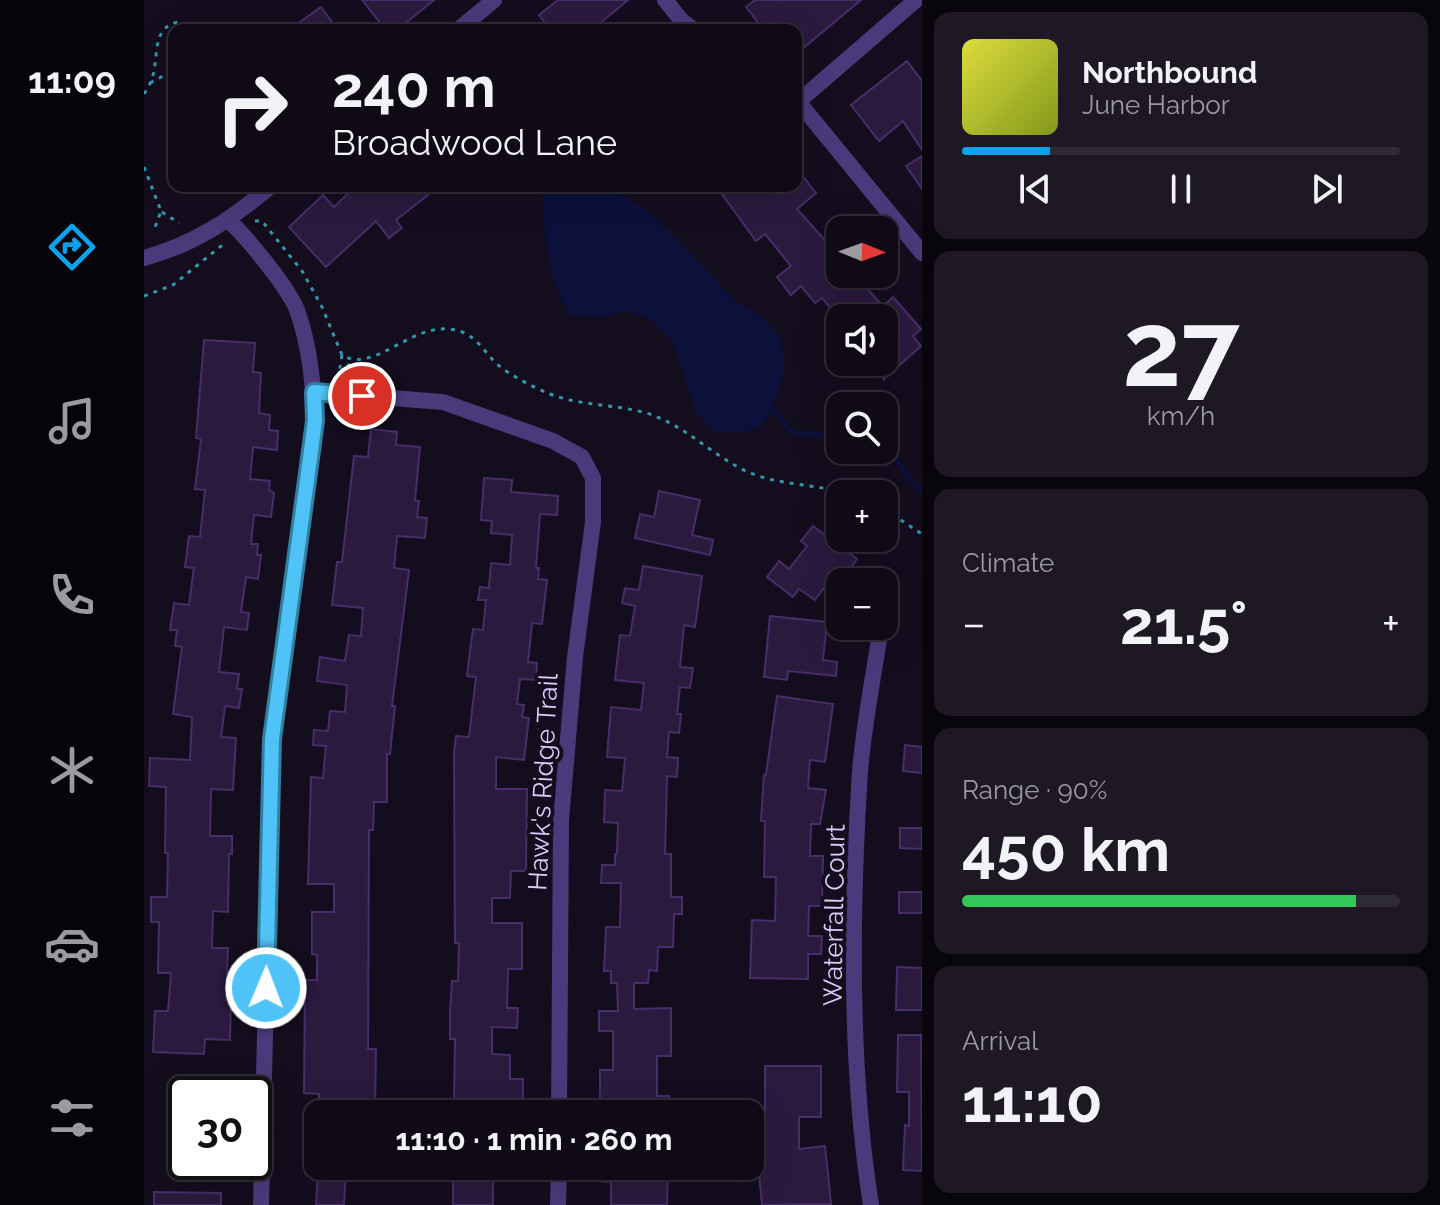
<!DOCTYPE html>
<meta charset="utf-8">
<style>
body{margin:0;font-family:Raleway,sans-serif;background:#1d1823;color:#f1f3f6;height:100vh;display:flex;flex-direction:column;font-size:30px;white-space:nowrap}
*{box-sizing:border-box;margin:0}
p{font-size:26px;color:#9b9aa1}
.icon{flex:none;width:44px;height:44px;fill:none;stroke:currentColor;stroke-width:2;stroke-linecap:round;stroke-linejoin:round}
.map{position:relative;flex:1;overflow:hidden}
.details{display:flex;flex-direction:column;gap:12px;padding:12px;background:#08060c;width:518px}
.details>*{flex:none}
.banner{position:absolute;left:24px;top:24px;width:634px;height:168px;border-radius:16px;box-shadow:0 8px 32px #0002,0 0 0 2px #2f2b35;background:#0f0a16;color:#f1f3f6;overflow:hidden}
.needle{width:52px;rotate:91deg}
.tools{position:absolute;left:682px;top:216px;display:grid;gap:16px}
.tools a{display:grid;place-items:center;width:72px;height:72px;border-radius:16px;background:#0f0a16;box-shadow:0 8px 32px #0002,0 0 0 2px #2f2b35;font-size:40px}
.speed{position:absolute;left:24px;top:1076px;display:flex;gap:16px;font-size:40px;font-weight:700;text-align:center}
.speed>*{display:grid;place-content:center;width:104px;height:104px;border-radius:50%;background:#0f0a16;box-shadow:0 8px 32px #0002,0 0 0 2px #2f2b35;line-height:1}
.speed .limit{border:4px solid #111;border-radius:12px;background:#fff;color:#111}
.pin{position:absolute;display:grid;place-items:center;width:68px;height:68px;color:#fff;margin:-34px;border:4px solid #fff;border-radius:50%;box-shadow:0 2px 8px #0007}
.me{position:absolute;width:88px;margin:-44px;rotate:1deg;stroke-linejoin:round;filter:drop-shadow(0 0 6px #0008)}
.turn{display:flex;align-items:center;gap:28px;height:168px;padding:0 32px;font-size:36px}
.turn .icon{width:104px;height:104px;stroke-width:2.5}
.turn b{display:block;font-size:56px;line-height:68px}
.big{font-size:60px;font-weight:700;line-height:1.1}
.details .widget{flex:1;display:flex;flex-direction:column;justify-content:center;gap:12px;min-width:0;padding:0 28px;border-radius:16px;background:#1d1823}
.details .dial{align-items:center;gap:0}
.dial b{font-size:104px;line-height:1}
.song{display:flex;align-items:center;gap:24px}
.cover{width:96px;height:96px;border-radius:12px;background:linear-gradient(135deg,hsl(60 70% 55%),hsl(70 70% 35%))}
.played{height:8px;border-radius:4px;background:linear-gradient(90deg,#0aa1ec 20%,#2f2b35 20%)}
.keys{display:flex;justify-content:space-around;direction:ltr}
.heat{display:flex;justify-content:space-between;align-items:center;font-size:44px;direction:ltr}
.charge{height:12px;border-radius:6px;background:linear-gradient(90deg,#34c759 90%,#2f2b35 0)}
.trip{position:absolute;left:160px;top:1100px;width:460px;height:80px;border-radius:16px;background:#0f0a16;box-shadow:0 8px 32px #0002,0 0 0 2px #2f2b35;font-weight:700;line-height:80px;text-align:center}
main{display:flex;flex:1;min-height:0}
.menu{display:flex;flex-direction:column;width:144px;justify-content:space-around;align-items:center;background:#060409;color:#9b9aa1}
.menu .icon{width:56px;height:56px}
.menu .selected{color:#0aa1ec}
.menu b{font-size:36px;color:#f1f3f6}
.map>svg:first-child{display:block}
</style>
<main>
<nav class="menu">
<b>11:09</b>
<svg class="icon selected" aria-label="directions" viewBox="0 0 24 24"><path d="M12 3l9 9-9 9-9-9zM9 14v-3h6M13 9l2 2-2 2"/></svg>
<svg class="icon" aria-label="music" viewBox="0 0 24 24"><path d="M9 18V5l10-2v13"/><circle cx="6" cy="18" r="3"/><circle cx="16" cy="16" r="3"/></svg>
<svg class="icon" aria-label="phone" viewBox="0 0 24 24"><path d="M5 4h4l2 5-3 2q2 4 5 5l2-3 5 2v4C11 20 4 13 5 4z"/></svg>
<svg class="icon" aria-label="climate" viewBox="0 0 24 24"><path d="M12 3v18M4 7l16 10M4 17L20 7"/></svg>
<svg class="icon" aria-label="car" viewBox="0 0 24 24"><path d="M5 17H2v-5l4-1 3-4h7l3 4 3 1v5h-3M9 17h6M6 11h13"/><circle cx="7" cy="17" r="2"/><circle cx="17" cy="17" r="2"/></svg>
<svg class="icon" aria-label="filters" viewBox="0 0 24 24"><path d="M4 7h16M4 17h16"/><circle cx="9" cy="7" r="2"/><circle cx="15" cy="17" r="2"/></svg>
</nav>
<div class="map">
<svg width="778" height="1205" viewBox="0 0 778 1205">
<rect width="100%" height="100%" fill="#140d1e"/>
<!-- water -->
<path fill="#0b113a" d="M 407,186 L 463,186 L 508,214 L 594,303 L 620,318 L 637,339 L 641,370 L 626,414 L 617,427 L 596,433 L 569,431 L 552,412 L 529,342 L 506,319 L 484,311 L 453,317 L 426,315 C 403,280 400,231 399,190 Z"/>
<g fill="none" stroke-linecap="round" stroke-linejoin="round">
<!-- stream -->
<g stroke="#0b113a" stroke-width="5">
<path d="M 628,409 L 648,432 L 696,437"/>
<path d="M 740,448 L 745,450 L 769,484 L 778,492"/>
</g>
</g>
<!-- building -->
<g fill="#2a1a3e" stroke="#472d69" stroke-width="2">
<path d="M 218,0 L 290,0 L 253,30 L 242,30 Z"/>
<path d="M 414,0 L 484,0 L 448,30 L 407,30 L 395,15 Z"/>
<path d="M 611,0 L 717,0 L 652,54 L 652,30 L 620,30 L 602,7 Z"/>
<path d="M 177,7 L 194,30 L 145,30 Z"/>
<path d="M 763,61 L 778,81 L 778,150 L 759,121 L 735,141 L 707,105 Z"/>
<path d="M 778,156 L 778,189 L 762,166 Z"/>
<path d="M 658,175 L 672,193 L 653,209 L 687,247 L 696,240 L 696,274 L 726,274 L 717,282 L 739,306 L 749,297 L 777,329 L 769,336 L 777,346 L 740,379 L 740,318 L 695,318 L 678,298 L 671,303 L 657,286 L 647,295 L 633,277 L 647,266 L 621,234 L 612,241 L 572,186 L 652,186 L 652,180 Z"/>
<path d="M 212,186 L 277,186 L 284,195 L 252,220 L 258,228 L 245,238 L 232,221 L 182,267 L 145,227 L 179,195 L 190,207 Z"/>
<path d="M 60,340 L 111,343 L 109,372 L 117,373 L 115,413 L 126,415 L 125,430 L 134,431 L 133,450 L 109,447 L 106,479 L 126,481 L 125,490 L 130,493 L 127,517 L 110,515 L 107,544 L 114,544 L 113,555 L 117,555 L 114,579 L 102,577 L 97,612 L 105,613 L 103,630 L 80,627 L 75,672 L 95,674 L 93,689 L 98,689 L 95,708 L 81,706 L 77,737 L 92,738 L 89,790 L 67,789 L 66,836 L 88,836 L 88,854 L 85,854 L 84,912 L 69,911 L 68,948 L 84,948 L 82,1000 L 87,1000 L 86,1040 L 61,1039 L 60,1054 L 9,1052 L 11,1011 L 24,1011 L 27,973 L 14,973 L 15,922 L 7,922 L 7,897 L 23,897 L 24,853 L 21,853 L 22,787 L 5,786 L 6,758 L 46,760 L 48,717 L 29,714 L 38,647 L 31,646 L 33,630 L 26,630 L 30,603 L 45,605 L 50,568 L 41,567 L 45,536 L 56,537 L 61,490 L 51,489 L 57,439 L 52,438 Z"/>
<path d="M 227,429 L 253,432 L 252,445 L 276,447 L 271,501 L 275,501 L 273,517 L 283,518 L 281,538 L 253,536 L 250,568 L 265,570 L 248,706 L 251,706 L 246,754 L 243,754 L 243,802 L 230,802 L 229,830 L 225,830 L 224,1049 L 232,1049 L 231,1108 L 175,1106 L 175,1094 L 160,1093 L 161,980 L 173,980 L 173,955 L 168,954 L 168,912 L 190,912 L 190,884 L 164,884 L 167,777 L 179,778 L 182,746 L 169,745 L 170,730 L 184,731 L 186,711 L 201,712 L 203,685 L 173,681 L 176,657 L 201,661 L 205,635 L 217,636 L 219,608 L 188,605 L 193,562 L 198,562 L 210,456 L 224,457 Z"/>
<path d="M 340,478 L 368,480 L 367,492 L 414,496 L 413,515 L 396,514 L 392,568 L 395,568 L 394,579 L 403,580 L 398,624 L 388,623 L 384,662 L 393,663 L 392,680 L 376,679 L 373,704 L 380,705 L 378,717 L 385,718 L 380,760 L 352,757 L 352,789 L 383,789 L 382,871 L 367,871 L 366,898 L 348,898 L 348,923 L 378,923 L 378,969 L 364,969 L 363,1008 L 374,1008 L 373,1028 L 348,1027 L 348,1054 L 366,1055 L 366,1079 L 379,1079 L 379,1104 L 310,1103 L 311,1039 L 306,1039 L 306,1011 L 308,981 L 314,981 L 315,943 L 311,943 L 310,753 L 312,736 L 325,737 L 332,677 L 323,676 L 325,659 L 329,629 L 339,630 L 342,600 L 334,600 L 336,587 L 345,588 L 347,563 L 366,565 L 368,535 L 347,533 L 348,521 L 337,520 Z"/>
<path d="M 515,491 L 556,500 L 548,535 L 569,540 L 566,555 L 491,538 L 496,514 L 510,517 Z"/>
<path d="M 669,526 L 713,559 L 704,572 L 700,569 L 689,583 L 686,580 L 671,600 L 655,589 L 649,597 L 623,577 L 635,561 L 645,569 L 663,546 L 657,541 Z"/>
<path d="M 499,566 L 558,576 L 551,627 L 540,625 L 536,667 L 549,668 L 546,688 L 536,687 L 533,714 L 537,714 L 535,733 L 525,732 L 523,757 L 534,758 L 533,777 L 523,776 L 521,854 L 527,854 L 527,897 L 538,897 L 538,914 L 530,914 L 529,947 L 514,947 L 513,971 L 505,970 L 504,983 L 490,983 L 490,1009 L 527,1008 L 527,1056 L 513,1056 L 513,1096 L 525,1096 L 525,1114 L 469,1114 L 469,1106 L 456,1106 L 456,1070 L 469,1070 L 469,1031 L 455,1031 L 455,1011 L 474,1011 L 473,983 L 467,983 L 467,971 L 460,971 L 462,927 L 476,927 L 477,883 L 457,883 L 458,865 L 471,865 L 471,854 L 473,854 L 474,823 L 460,822 L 461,790 L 478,791 L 481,758 L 463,757 L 467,707 L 497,710 L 500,683 L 471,680 L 476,635 L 486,636 L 491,606 L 478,603 L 481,588 L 495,590 Z"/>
<path d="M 626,616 L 683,622 L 679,660 L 693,662 L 692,676 L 644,671 L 643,680 L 620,677 Z"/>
<path d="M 633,696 L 689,704 L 681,762 L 666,760 L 664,788 L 682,790 L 676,824 L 667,824 L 666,856 L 679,856 L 678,906 L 665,906 L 664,936 L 678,936 L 677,954 L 664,954 L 664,979 L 606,978 L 608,920 L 631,921 L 632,877 L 620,877 L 621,821 L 617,821 L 620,775 L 622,775 Z"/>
<path d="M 761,745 L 778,747 L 778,773 L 759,771 Z"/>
<path d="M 756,828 L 778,828 L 778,849 L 756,848 Z"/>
<rect x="755" y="892" width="23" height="21"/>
<path d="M 753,967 L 778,968 L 778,1010 L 752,1010 Z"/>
<path d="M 754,1035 L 777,1035 L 778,1171 L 759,1170 L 761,1125 L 765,1126 L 765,1092 L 753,1092 Z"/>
<path d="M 621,1066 L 677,1066 L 677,1117 L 655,1117 L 655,1149 L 681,1146 L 687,1204 L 618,1205 L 613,1153 L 621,1152 Z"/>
<path d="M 162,1116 L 174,1116 L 174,1168 L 174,1166 L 202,1166 L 200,1205 L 172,1205 L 174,1173 L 161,1173 Z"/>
<rect x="309" y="1166" width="40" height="39"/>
<path d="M 454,1166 L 524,1166 L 523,1205 L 467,1205 L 467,1182 L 454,1181 Z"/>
<path d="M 10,1192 L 77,1193 L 77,1205 L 10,1205 Z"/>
</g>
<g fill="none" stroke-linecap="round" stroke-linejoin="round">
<!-- path -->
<g stroke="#3297ab" stroke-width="3" stroke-dasharray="4 6" stroke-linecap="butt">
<path d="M 6,83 L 30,70"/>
<path d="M 0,94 C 5,86 9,79 10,70 C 14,50 10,27 34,22 L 50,30"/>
<path d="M 0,167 L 17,211 L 10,230"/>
<path d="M 18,212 L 35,223"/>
<path d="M 111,221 L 118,221 L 158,271 L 178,307 L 198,355 C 230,375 269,320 311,330 C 332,334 339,351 353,364 C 367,376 389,387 406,394 C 437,406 471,404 502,413 C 540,424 567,455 602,471 C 634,486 670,483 703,494"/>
<path d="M 0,296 L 29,285 L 82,242"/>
<path d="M 198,355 L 195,374 L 209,361"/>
<path d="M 740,509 L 778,534"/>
</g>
<!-- minor -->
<g stroke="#4b3a7b" stroke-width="16">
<path d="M 521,0 L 538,21 L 550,30"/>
<path d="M 314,30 L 350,0"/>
<path d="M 652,99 L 778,253"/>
<path d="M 655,101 L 772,0"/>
<path d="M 85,221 C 103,237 145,289 153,310 C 166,346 169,384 171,421 L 128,739 L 117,1205"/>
<path d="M 0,258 C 51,244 86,220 127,186"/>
<path d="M 170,392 L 299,402 L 409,441 L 438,457 L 449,478 L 449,522 L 431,657 L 417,820 L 415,1114"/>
<path d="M 414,1205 L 415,1166"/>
<path d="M 727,1205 C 705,1066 707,912 716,771 C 720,723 730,674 737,626"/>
</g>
</g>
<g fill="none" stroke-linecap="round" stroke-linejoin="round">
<defs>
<path id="route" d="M 122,988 L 128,739 L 171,421 L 170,392 L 218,396"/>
</defs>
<!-- route casing -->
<use href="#route" stroke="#337fa1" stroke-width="20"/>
<!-- route -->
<use href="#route" stroke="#4fc3f7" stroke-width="14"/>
</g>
<g text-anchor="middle" stroke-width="8" stroke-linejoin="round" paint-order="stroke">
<!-- street labels -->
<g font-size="26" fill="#ddcdfd" stroke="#140d1e">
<text transform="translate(399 782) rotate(-87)" y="9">Hawk's Ridge Trail</text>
<text transform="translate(690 915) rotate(-89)" y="9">Waterfall Court</text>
</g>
</g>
</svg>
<div class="tools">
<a><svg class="needle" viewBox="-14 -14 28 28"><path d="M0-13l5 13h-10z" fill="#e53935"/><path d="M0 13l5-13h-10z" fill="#9b9aa1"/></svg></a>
<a><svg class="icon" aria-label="sound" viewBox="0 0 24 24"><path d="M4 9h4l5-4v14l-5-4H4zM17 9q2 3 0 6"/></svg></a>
<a><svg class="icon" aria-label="search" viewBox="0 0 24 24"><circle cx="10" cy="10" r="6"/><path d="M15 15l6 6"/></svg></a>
<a>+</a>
<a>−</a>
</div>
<div class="speed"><div class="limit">30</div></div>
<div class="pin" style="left:218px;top:396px;background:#d93025"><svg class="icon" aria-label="arrive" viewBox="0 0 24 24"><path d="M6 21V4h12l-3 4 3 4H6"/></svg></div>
<svg class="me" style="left:122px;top:988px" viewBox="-20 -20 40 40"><circle r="17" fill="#4fc3f7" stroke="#fff" stroke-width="3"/><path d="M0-11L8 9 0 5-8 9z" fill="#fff"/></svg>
<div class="trip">11:10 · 1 min · 260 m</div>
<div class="banner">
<div class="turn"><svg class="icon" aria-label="right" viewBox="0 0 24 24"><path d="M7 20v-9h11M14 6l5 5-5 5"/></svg><div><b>240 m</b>Broadwood Lane</div></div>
</div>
</div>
<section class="details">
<div class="widget">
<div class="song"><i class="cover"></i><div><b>Northbound</b><p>June Harbor</p></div></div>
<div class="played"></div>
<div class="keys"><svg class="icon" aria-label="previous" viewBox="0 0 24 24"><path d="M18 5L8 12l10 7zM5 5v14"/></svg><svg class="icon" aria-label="pause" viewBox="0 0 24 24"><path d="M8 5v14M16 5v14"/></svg><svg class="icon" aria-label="next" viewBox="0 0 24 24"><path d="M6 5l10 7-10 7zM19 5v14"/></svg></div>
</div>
<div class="widget dial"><b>27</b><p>km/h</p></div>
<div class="widget"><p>Climate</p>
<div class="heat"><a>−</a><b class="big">21.5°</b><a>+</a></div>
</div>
<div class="widget"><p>Range · 90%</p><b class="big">450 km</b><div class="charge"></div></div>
<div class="widget"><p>Arrival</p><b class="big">11:10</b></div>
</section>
</main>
